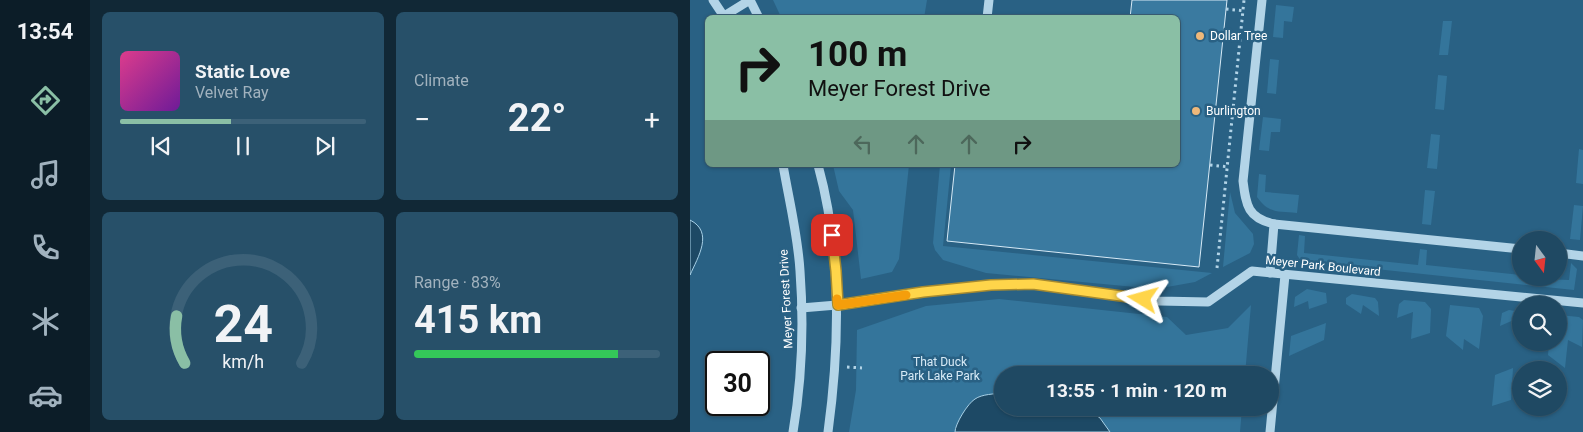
<!DOCTYPE html>
<meta charset="utf-8">
<style>
body{margin:0;font-family:Roboto,sans-serif;background:#275069;color:#f1f3f6;height:100vh;display:flex;flex-direction:column;font-size:19px;white-space:nowrap}
*{box-sizing:border-box;margin:0}
p{font-size:16px;color:#a1b2be}
.icon{flex:none;width:28px;height:28px;fill:none;stroke:currentColor;stroke-width:2;stroke-linecap:round;stroke-linejoin:round}
.map{position:relative;flex:1;overflow:hidden}
.drawer{display:flex;flex-direction:column;gap:12px;padding:12px;background:#112836;width:600px}
.drawer>*{flex:none}
.guide{position:absolute;left:15px;top:15px;width:475px;height:152px;border-radius:8px;box-shadow:0 1px 4px #0004,0 0 0 1px #3c6178;background:#8abfa5;color:#111;overflow:hidden}
.needle{width:32px;rotate:165deg}
.controls{position:absolute;left:822px;top:231px;display:grid;gap:10px}
.controls a{display:grid;place-items:center;width:55px;height:55px;border-radius:50%;background:#1f4963;box-shadow:0 1px 4px #0004,0 0 0 1px #3c6178;font-size:25px}
.speed{position:absolute;left:15px;top:351px;display:flex;gap:10px;font-size:25px;font-weight:700;text-align:center}
.speed>*{display:grid;place-content:center;width:65px;height:65px;border-radius:50%;background:#1f4963;box-shadow:0 1px 4px #0004,0 0 0 1px #3c6178;line-height:1}
.speed .limit{border:2px solid #111;border-radius:8px;background:#fff;color:#111}
.pin{position:absolute;display:grid;place-items:center;width:42px;height:42px;color:#fff;margin:-21px;border-radius:10px;box-shadow:0 2px 8px #0006}
.me{position:absolute;width:55px;margin:-28px;rotate:278deg;stroke-linejoin:round;filter:drop-shadow(0 0 4px #0008)}
.turn{display:flex;align-items:center;gap:18px;height:105px;padding:0 20px;font-size:22px}
.turn .icon{width:65px;height:65px;stroke-width:2.5}
.turn b{display:block;font-size:35px;line-height:42px}
.lanes{display:flex;align-items:center;height:48px;padding:0 20px;background:#0003;justify-content:center;gap:25px;direction:ltr}
.lanes .off{opacity:.35}
.big{font-size:38px;font-weight:700;line-height:1.1}
.drawer .widget{flex:1;display:flex;flex-direction:column;justify-content:center;gap:8px;min-width:0;padding:0 18px;border-radius:8px;background:#275069}
.drawer .dial{align-items:center;gap:0}
.dial svg{height:130px;overflow:visible;fill:none;stroke:#3c6178;stroke-width:7;stroke-linecap:round;text-anchor:middle}
.dial text{fill:#f1f3f6;stroke:none}
.song{display:flex;align-items:center;gap:15px}
.cover{width:60px;height:60px;border-radius:8px;background:linear-gradient(135deg,hsl(330 70% 55%),hsl(280 70% 35%))}
.played{height:5px;border-radius:2px;background:linear-gradient(90deg,#8abfa5 45%,#3c6178 45%)}
.keys{display:flex;justify-content:space-around;direction:ltr}
.heat{display:flex;justify-content:space-between;align-items:center;font-size:28px;direction:ltr}
.charge{height:8px;border-radius:4px;background:linear-gradient(90deg,#34c759 83%,#3c6178 0)}
.drawer .tiles{flex:1;display:grid;gap:12px;grid-template-columns:repeat(2,1fr)}
.trip{position:absolute;left:304px;top:366px;width:285px;height:50px;border-radius:25px;background:#1f4963;box-shadow:0 1px 4px #0004,0 0 0 1px #3c6178;font-weight:700;line-height:50px;text-align:center}
main{display:flex;flex:1;min-height:0}
.menu{display:flex;flex-direction:column;width:90px;justify-content:space-around;align-items:center;background:#0c1d28;color:#a1b2be}
.menu .icon{width:35px;height:35px}
.menu .active{color:#8abfa5}
.menu b{font-size:22px;color:#f1f3f6}
.map>svg:first-child{display:block}
</style>
<main>
<nav class="menu">
<b>13:54</b>
<svg class="icon active" aria-label="directions" viewBox="0 0 24 24"><path d="M12 3l9 9-9 9-9-9zM9 14v-3h6M13 9l2 2-2 2"/></svg>
<svg class="icon" aria-label="music" viewBox="0 0 24 24"><path d="M9 18V5l10-2v13"/><circle cx="6" cy="18" r="3"/><circle cx="16" cy="16" r="3"/></svg>
<svg class="icon" aria-label="phone" viewBox="0 0 24 24"><path d="M5 4h4l2 5-3 2q2 4 5 5l2-3 5 2v4C11 20 4 13 5 4z"/></svg>
<svg class="icon" aria-label="climate" viewBox="0 0 24 24"><path d="M12 3v18M4 7l16 10M4 17L20 7"/></svg>
<svg class="icon" aria-label="car" viewBox="0 0 24 24"><path d="M5 17H2v-5l4-1 3-4h7l3 4 3 1v5h-3M9 17h6M6 11h13"/><circle cx="7" cy="17" r="2"/><circle cx="17" cy="17" r="2"/></svg>
</nav>
<section class="drawer">
<div class="tiles">
<div class="widget">
<div class="song"><i class="cover"></i><div><b>Static Love</b><p>Velvet Ray</p></div></div>
<div class="played"></div>
<div class="keys"><svg class="icon" aria-label="previous" viewBox="0 0 24 24"><path d="M18 5L8 12l10 7zM5 5v14"/></svg><svg class="icon" aria-label="pause" viewBox="0 0 24 24"><path d="M8 5v14M16 5v14"/></svg><svg class="icon" aria-label="next" viewBox="0 0 24 24"><path d="M6 5l10 7-10 7zM19 5v14"/></svg></div>
</div>
<div class="widget"><p>Climate</p>
<div class="heat"><a>−</a><b class="big">22°</b><a>+</a></div>
</div>
<div class="widget dial"><svg viewBox="0 0 100 80">
<path d="M14 69A42 42 0 1 1 86 69"/>
<path d="M14 69A42 42 0 0 1 9 40" stroke="#8abfa5"/>
<text x="50" y="56" font-size="32" font-weight="700">24</text>
<text x="50" y="72" font-size="11">km/h</text>
</svg></div>
<div class="widget"><p>Range · 83%</p><b class="big">415 km</b><div class="charge"></div></div>
</div>
</section>
<div class="map">
<svg width="893" height="432" viewBox="0 0 893 432">
<rect width="100%" height="100%" fill="#296184"/>
<!-- green -->
<g fill="#34759b">
<path d="M 83,0 L 237,0 L 234,18 L 91,17 Z"/>
<path d="M 586,5 L 604,7 L 602,22 L 594,21 L 593,38 L 583,37 Z"/>
<path d="M 753,21 L 762,21 L 758,55 L 749,55 Z"/>
<path d="M 580,59 L 589,60 L 586,94 L 577,93 Z"/>
<path d="M 748,75 L 757,76 L 754,110 L 745,109 Z"/>
<path d="M 573,117 L 591,119 L 590,132 L 581,132 L 579,151 L 569,150 Z"/>
<path d="M 741,134 L 750,135 L 747,169 L 737,168 Z"/>
<path d="M 889,149 L 893,150 L 893,184 L 886,183 Z"/>
<path d="M 143,165 L 219,165 L 209,259 L 202,272 L 171,279 L 163,210 L 149,191 Z"/>
<path d="M 250,165 L 261,165 L 253,246 L 522,273 L 505,282 L 466,289 L 296,273 L 253,260 L 245,250 L 243,243 Z"/>
<path d="M 569,174 L 576,175 L 575,192 L 609,195 L 607,213 C 588,211 579,214 567,197 Z"/>
<path d="M 735,190 L 745,191 L 741,225 L 732,224 Z"/>
<path d="M 540,192 L 545,213 L 563,234 L 564,244 L 560,253 L 533,267 Z"/>
<path d="M 884,205 L 893,206 L 890,240 L 880,239 Z"/>
<path d="M 609,235 L 615,236 L 614,253 L 728,265 L 730,249 L 737,250 L 736,265 L 831,275 L 831,278 L 879,280 L 881,263 L 887,269 L 884,290 L 611,261 L 607,255 Z"/>
<path d="M 617,289 L 636,293 L 637,303 L 619,309 L 618,301 L 604,307 L 605,297 Z"/>
<path d="M 662,294 L 685,298 L 688,302 L 689,316 L 673,305 L 671,314 L 656,304 L 656,298 Z"/>
<path d="M 309,299 L 477,317 L 496,335 L 538,328 L 561,305 L 555,375 L 312,375 L 312,408 L 552,408 L 550,432 L 159,432 L 166,390 L 167,330 L 236,306 Z"/>
<path d="M 714,300 L 735,302 L 741,309 L 740,333 L 721,339 L 723,312 L 707,318 L 709,304 Z"/>
<path d="M 760,305 L 789,308 L 793,316 L 789,349 L 774,339 L 773,350 L 756,336 Z"/>
<path d="M 819,310 L 831,312 L 831,326 L 826,328 L 826,319 L 810,326 L 812,313 Z"/>
<path d="M 869,315 L 889,317 L 893,320 L 892,347 L 878,340 L 875,368 L 858,355 L 859,343 L 869,342 Z"/>
<path d="M 636,323 L 634,340 L 599,356 L 601,336 Z"/>
<path d="M 823,368 L 821,400 L 802,406 L 805,375 Z"/>
</g>
<!-- water -->
<g fill="#1d4965" stroke="#a8d1e7">
<path d="M 0,220 C 24,232 8,257 0,275 Z"/>
<path d="M 312,393 L 312,408 L 396,408 L 410,418 L 420,432 L 265,432 C 265,424 278,403 285,399 C 292,394 305,394 312,393 Z"/>
</g>
<!-- building -->
<path fill="#3a7aa0" stroke="#d7eaf6" d="M 442,0 L 537,0 L 509,267 L 257,241 L 265,165 L 488,165 L 488,18 L 440,18 Z"/>
<g fill="none" stroke-linecap="round" stroke-linejoin="round">
<!-- path -->
<g stroke="#b3d4e7" stroke-width="3" stroke-dasharray="2.5 4" stroke-linecap="butt">
<path d="M 536,9 L 555,11"/>
<path d="M 520,165 L 539,167"/>
<path d="M 527,268 L 554,0"/>
<path d="M 157,367 L 172,368"/>
</g>
<!-- minor -->
<g stroke="#b3d4e7" stroke-width="9">
<path d="M 23,0 L 35,18"/>
<path d="M 60,0 L 69,18"/>
<path d="M 572,0 L 553,181 C 556,206 558,218 584,224 L 580,273"/>
<path d="M 34,16 L 60,0"/>
<path d="M 297,18 L 299,0"/>
<path d="M 93,165 C 99,200 108,236 110,271 C 114,325 112,379 103,432"/>
<path d="M 128,165 C 152,252 150,344 138,432"/>
<path d="M 584,224 L 831,249"/>
<path d="M 869,253 L 893,256"/>
<path d="M 111,308 L 147,305 L 233,292 L 301,285 L 343,284 L 469,301 L 518,302 L 562,271 L 893,303"/>
<path d="M 580,432 L 595,275"/>
</g>
</g>
<g fill="none" stroke-linecap="round" stroke-linejoin="round">
<defs>
<path id="route" d="M 142,235 L 146,271 L 148,305 L 233,292 L 301,285 L 343,284 L 453,299"/>
</defs>
<!-- route casing -->
<use href="#route" stroke="#a68a30" stroke-width="12"/>
<!-- route -->
<use href="#route" stroke="#ffd54a" stroke-width="9"/>
<!-- slow -->
<path stroke="#f59e0b" stroke-width="9" d="M 147,299 L 148,305 L 216,295"/>
</g>
<!-- markers -->
<g fill="#eeb87a" stroke="#296184" stroke-width="2">
<circle cx="510" cy="36" r="5"/>
<circle cx="506" cy="111" r="5"/>
</g>
<g text-anchor="middle" stroke-width="5" stroke-linejoin="round" paint-order="stroke">
<!-- poi labels -->
<g font-size="12" fill="#fff" stroke="#296184" text-anchor="start">
<text x="520" y="40">Dollar Tree</text>
<text x="516" y="115">Burlington</text>
</g>
<!-- street labels -->
<g font-size="12" fill="#fff" stroke="#296184">
<text transform="translate(633 266) rotate(6)" y="4">Meyer Park Boulevard</text>
<text transform="translate(96 299) rotate(-93)" y="4">Meyer Forest Drive</text>
</g>
<!-- park labels -->
<g font-size="12" fill="#d7eaf6" stroke="#296184">
<text x="250" y="366">That Duck<tspan x="250" dy="14">Park Lake Park</tspan></text>
</g>
</g>
</svg>
<div class="controls">
<a><svg class="needle" viewBox="-14 -14 28 28"><path d="M0-13l5 13h-10z" fill="#e53935"/><path d="M0 13l5-13h-10z" fill="#a1b2be"/></svg></a>
<a><svg class="icon" aria-label="search" viewBox="0 0 24 24"><circle cx="10" cy="10" r="6"/><path d="M15 15l6 6"/></svg></a>
<a><svg class="icon" aria-label="layers" viewBox="0 0 24 24"><path d="M12 4l9 5-9 5-9-5zM3 14l9 5 9-5"/></svg></a>
</div>
<div class="speed"><div class="limit">30</div></div>
<div class="pin" style="left:142px;top:235px;background:#d93025"><svg class="icon" aria-label="arrive" viewBox="0 0 24 24"><path d="M6 21V4h12l-3 4 3 4H6"/></svg></div>
<svg class="me" style="left:453px;top:299px" viewBox="-20 -20 40 40"><path d="M0-17L14 15 0 8-14 15z" fill="#ffd54a" stroke="#fff" stroke-width="4"/></svg>
<div class="trip">13:55 · 1 min · 120 m</div>
<div class="guide">
<div class="turn"><svg class="icon" aria-label="right" viewBox="0 0 24 24"><path d="M7 20v-9h11M14 6l5 5-5 5"/></svg><div><b>100 m</b>Meyer Forest Drive</div></div>
<div class="lanes"><svg class="icon off" aria-label="left" viewBox="0 0 24 24"><path d="M17 20v-9H6M10 6l-5 5 5 5"/></svg><svg class="icon off" aria-label="ahead" viewBox="0 0 24 24"><path d="M12 20V5M6 11l6-6 6 6"/></svg><svg class="icon off" aria-label="ahead" viewBox="0 0 24 24"><path d="M12 20V5M6 11l6-6 6 6"/></svg><svg class="icon" aria-label="right" viewBox="0 0 24 24"><path d="M7 20v-9h11M14 6l5 5-5 5"/></svg></div>
</div>
</div>
</main>
